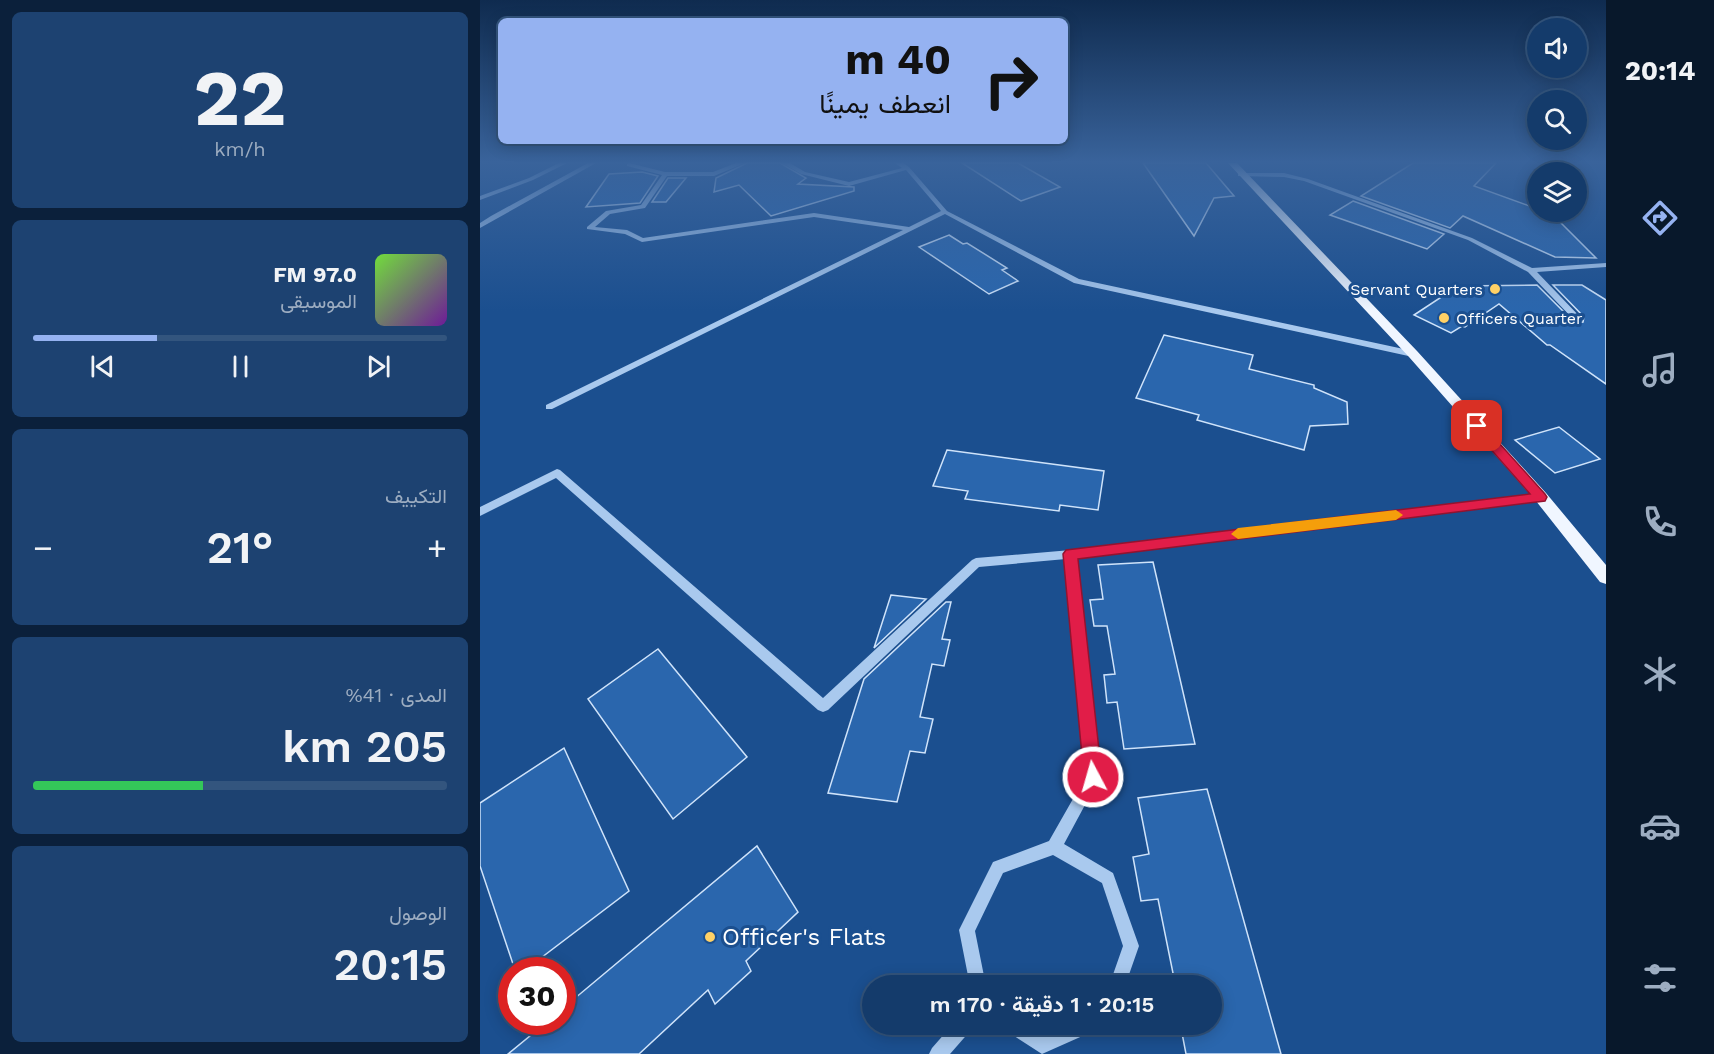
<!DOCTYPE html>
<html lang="ar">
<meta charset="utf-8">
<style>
body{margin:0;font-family:"Work Sans",Vazirmatn,sans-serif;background:#1d4271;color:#f1f3f6;direction:rtl;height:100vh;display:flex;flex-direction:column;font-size:22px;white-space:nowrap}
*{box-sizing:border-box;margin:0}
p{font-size:20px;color:#9dadc1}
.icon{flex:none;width:33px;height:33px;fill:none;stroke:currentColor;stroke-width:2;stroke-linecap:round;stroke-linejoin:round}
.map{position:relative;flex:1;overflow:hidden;direction:ltr}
.details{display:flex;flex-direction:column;gap:12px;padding:12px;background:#0b203b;width:480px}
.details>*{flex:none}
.banner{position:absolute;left:18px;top:18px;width:570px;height:126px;border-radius:9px;box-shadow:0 3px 15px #0003,0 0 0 2px #33557e;direction:rtl;background:#95b2f1;color:#111;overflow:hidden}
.buttons{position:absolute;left:1047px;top:18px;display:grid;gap:12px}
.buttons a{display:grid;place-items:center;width:60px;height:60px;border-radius:50%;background:#143b6b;box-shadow:0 3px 15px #0003,0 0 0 2px #33557e;font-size:30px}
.speed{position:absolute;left:18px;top:957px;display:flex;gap:12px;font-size:30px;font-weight:700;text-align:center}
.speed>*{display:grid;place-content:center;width:78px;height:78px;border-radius:50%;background:#143b6b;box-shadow:0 3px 15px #0003,0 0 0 2px #33557e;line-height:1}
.speed .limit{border:9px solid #d22;background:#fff;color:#111}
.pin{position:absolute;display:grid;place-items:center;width:51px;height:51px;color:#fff;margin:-26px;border-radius:12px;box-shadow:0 3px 9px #0006}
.me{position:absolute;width:66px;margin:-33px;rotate:354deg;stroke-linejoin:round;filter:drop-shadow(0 0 4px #0008)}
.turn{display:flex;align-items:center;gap:21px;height:126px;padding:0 18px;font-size:27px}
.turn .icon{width:78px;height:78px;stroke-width:2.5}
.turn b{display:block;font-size:42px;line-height:51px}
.big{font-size:45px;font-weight:600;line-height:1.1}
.details .widget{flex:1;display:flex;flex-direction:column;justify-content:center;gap:9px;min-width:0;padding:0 21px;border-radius:9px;background:#1d4271}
.details .dial{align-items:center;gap:0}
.dial b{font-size:78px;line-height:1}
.song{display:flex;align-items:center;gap:18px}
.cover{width:72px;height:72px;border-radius:9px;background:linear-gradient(135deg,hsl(100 70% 55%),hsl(280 70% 35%))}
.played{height:6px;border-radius:3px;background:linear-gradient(90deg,#95b2f1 30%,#33557e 30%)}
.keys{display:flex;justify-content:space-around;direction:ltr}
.heat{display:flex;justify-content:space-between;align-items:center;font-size:33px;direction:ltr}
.charge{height:9px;border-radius:4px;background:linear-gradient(90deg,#34c759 41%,#33557e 0)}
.trip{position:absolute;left:382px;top:975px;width:360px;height:60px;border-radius:30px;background:#143b6b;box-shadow:0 3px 15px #0003,0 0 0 2px #33557e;font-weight:600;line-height:60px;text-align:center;direction:rtl}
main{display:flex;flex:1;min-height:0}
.tab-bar{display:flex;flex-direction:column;width:108px;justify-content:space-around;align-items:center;background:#08182b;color:#9dadc1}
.tab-bar .icon{width:42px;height:42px}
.tab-bar .current{color:#95b2f1}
.tab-bar b{font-size:27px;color:#f1f3f6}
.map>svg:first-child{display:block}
</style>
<main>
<nav class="tab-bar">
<b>20:14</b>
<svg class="icon current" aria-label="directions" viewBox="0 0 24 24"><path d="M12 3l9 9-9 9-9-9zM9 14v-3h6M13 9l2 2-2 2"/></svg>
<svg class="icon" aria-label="music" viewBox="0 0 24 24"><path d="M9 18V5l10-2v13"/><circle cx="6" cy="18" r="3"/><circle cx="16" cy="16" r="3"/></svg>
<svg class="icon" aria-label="phone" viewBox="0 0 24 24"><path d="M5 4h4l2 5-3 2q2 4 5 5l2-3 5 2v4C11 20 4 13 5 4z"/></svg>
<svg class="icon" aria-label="climate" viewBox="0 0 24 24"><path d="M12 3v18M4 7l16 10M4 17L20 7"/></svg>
<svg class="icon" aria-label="car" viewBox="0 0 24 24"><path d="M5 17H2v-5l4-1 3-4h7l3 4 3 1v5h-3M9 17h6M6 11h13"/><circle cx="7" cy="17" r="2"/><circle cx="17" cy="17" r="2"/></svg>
<svg class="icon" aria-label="filters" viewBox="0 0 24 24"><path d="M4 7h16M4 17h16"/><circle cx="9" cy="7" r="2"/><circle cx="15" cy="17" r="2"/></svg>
</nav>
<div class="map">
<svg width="1126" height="1054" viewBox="0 0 1126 1054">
<rect width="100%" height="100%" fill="#1b4f8f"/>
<!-- building -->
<g fill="#2a66ad" stroke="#cfe3fa" stroke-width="1.5">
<path d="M 267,163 L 300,163 L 326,178 L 318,184 L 374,187 L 374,191 L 291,216 L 259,185 L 234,192 L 236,178 Z"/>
<path d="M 482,163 L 538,163 L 580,187 L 541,201 Z"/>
<path d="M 663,163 L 726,163 L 754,196 L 734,198 L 714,236 Z"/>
<path d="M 933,163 L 1016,163 L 994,186 L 1058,209 L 1058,212 L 1072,214 L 1116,258 L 1075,257 L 983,216 L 970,228 L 881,196 Z"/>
<path d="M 162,172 L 178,176 L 160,203 L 106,207 L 129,174 Z"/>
<path d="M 188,178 L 206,178 L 186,202 L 172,202 Z"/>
<path d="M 873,201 L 964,234 L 947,249 L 850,215 Z"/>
<path d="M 469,235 L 483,244 L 487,243 L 527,268 L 522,270 L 538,281 L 509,294 L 439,247 Z"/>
<path d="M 1057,285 L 1095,323 L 1103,322 L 1104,317 L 1073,285 L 1102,285 L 1126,300 L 1126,384 L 1070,345 L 1067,345 L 1019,304 L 985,327 L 982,326 L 971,333 L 934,315 L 978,286 Z"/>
<path d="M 684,335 L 773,355 L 769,369 L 834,385 L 834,388 L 867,402 L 868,424 L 830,426 L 824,450 L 717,420 L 719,415 L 656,398 Z"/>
<path d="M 1079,427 L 1120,459 L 1075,473 L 1035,440 Z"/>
<path d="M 467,450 L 624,471 L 618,510 L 580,505 L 579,511 L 485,499 L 488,491 L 453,486 Z"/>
<path d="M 673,562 L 715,744 L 644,749 L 637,702 L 627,703 L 624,675 L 635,674 L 627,626 L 614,626 L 610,600 L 623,599 L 618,565 Z"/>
<path d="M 411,595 L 446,599 L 394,648 Z"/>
<path d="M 466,602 L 471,602 L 462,639 L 470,640 L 464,666 L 452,664 L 440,717 L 453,719 L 445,753 L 430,751 L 417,802 L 348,793 L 384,679 Z"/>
<path d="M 178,649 L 267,757 L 193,819 L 108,699 Z"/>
<path d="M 84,748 L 149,891 L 45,970 L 35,970 L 0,866 L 0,803 Z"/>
<path d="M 727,789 L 801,1054 L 706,1054 L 702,1033 L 690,1034 L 688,1024 L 732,1024 L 732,986 L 680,986 L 695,983 L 678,899 L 661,901 L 653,857 L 669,854 L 658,798 Z"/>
<path d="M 277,846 L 318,912 L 266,961 L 271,971 L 235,1004 L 228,990 L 159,1054 L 28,1054 L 67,1022 L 82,1022 L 82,1009 Z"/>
</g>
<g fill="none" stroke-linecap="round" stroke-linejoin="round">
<!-- minor -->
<g fill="#a9c9ee" fill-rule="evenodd">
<path d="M 79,163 L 87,163 L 53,180 L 0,200 L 0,196 L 49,178 Z"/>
<path d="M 108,163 L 116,163 L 0,228 L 0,223 L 11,216 Z"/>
<path d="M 149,163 L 185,172 L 233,172 L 256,163 L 265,163 L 234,176 L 187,176 L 165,208 L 130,214 L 115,227 L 147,230 L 163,238 L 334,213 L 429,227 L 461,211 L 426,170 L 369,186 L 321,174 L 302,163 L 310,163 L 325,172 L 369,182 L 422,168 L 415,163 L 423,163 L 429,167 L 467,211 L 599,279 L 933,351 L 937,354 L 933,357 L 594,283 L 465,214 L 72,409 L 66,409 L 66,405 L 423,230 L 334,217 L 162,242 L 145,234 L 107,229 L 107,227 L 126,211 L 161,205 L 182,175 L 147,166 L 147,164 Z"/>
<path d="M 760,173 L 804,173 L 828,179 L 992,238 L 1052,268 L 1126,263 L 1126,267 L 1057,272 L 1102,319 L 1101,321 L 1095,321 L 1048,272 L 988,240 L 824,181 L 804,177 L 758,176 L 758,174 Z"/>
<path d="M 77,469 L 80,470 L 343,698 L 492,560 L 496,558 L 591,550 L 1061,493 L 1066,497 L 1061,501 L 597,558 L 620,777 L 584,844 L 633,873 L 659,946 L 645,986 L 629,986 L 643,946 L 622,883 L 573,855 L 523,873 L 495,931 L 506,986 L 490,986 L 479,930 L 513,862 L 569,841 L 606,776 L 586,559 L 499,567 L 348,710 L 343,712 L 338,710 L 76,478 L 0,516 L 0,507 Z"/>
<path d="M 473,1024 L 493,1024 L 491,1030 L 470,1054 L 449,1054 L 452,1048 Z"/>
<path d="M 523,1024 L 547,1024 L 563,1036 L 589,1024 L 618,1024 L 616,1030 L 562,1054 L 525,1030 Z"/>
</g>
<!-- major -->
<path fill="#f0f6ff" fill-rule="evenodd" d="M 748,163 L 757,163 L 937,351 L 1066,493 L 1126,565 L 1126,584 L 1120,582 L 1056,501 L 929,357 Z"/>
</g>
<!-- sky -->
<linearGradient id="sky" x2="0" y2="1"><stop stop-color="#0f2b4f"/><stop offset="0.52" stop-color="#39639b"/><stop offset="1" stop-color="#39639b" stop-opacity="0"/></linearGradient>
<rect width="1126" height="311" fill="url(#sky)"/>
<!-- route -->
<path fill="#e11d48" stroke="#92132f" stroke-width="1.5" d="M 997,422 L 1001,423 L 1065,494 L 1067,497 L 1065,501 L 598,559 L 622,777 L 620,784 L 613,786 L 607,784 L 604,777 L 583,554 L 586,550 L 1050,494 L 993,429 L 991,426 Z"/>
<!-- slow -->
<path fill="#f59e0b" d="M 916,510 L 923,515 L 916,520 L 758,539 L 751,534 L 758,528 Z"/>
<!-- markers -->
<g fill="#ffd166" stroke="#1b4f8f" stroke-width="2">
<circle cx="1015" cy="289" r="6"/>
<circle cx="964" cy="318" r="6"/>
<circle cx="230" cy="937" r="6"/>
</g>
<g text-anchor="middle" stroke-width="6" stroke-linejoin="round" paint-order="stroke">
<!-- far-poi labels -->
<g font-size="16" fill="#fff" stroke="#1b4f8f" text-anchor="end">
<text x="1003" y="295">Servant Quarters</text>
<text x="976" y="324" text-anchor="start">Officers Quarter</text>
</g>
<!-- near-poi labels -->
<g font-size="24" fill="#fff" stroke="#1b4f8f" text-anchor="start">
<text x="242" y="945">Officer's Flats</text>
</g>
</g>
</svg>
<div class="buttons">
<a><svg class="icon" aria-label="sound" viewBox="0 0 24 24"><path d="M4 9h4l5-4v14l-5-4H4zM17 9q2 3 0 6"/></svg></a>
<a><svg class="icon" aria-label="search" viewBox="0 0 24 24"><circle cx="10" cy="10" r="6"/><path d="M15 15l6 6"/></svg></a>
<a><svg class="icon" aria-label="layers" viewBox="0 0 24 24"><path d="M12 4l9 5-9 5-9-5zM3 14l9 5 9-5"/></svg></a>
</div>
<div class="speed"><div class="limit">30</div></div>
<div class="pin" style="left:997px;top:426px;background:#d93025"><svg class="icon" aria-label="arrive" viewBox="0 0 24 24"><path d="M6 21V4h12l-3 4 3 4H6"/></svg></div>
<svg class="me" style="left:613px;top:777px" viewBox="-20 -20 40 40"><circle r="17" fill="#e11d48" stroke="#fff" stroke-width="3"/><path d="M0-11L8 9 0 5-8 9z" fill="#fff"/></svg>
<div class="trip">20:15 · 1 دقيقة · 170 m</div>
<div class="banner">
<div class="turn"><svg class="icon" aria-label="right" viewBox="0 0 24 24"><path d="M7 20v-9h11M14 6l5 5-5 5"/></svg><div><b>40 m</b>انعطف يمينًا</div></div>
</div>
</div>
<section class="details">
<div class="widget dial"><b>22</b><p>km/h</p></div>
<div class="widget">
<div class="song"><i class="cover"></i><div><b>97.0 FM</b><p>الموسيقى</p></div></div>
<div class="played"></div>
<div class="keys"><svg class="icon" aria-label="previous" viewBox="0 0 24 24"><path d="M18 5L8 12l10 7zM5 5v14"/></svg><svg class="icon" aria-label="pause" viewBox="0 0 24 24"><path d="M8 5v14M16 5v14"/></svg><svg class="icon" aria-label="next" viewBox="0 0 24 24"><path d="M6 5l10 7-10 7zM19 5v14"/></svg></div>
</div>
<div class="widget"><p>التكييف</p>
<div class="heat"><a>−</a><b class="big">21°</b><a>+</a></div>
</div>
<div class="widget"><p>المدى · 41%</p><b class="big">205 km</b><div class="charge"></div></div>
<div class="widget"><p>الوصول</p><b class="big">20:15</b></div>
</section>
</main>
